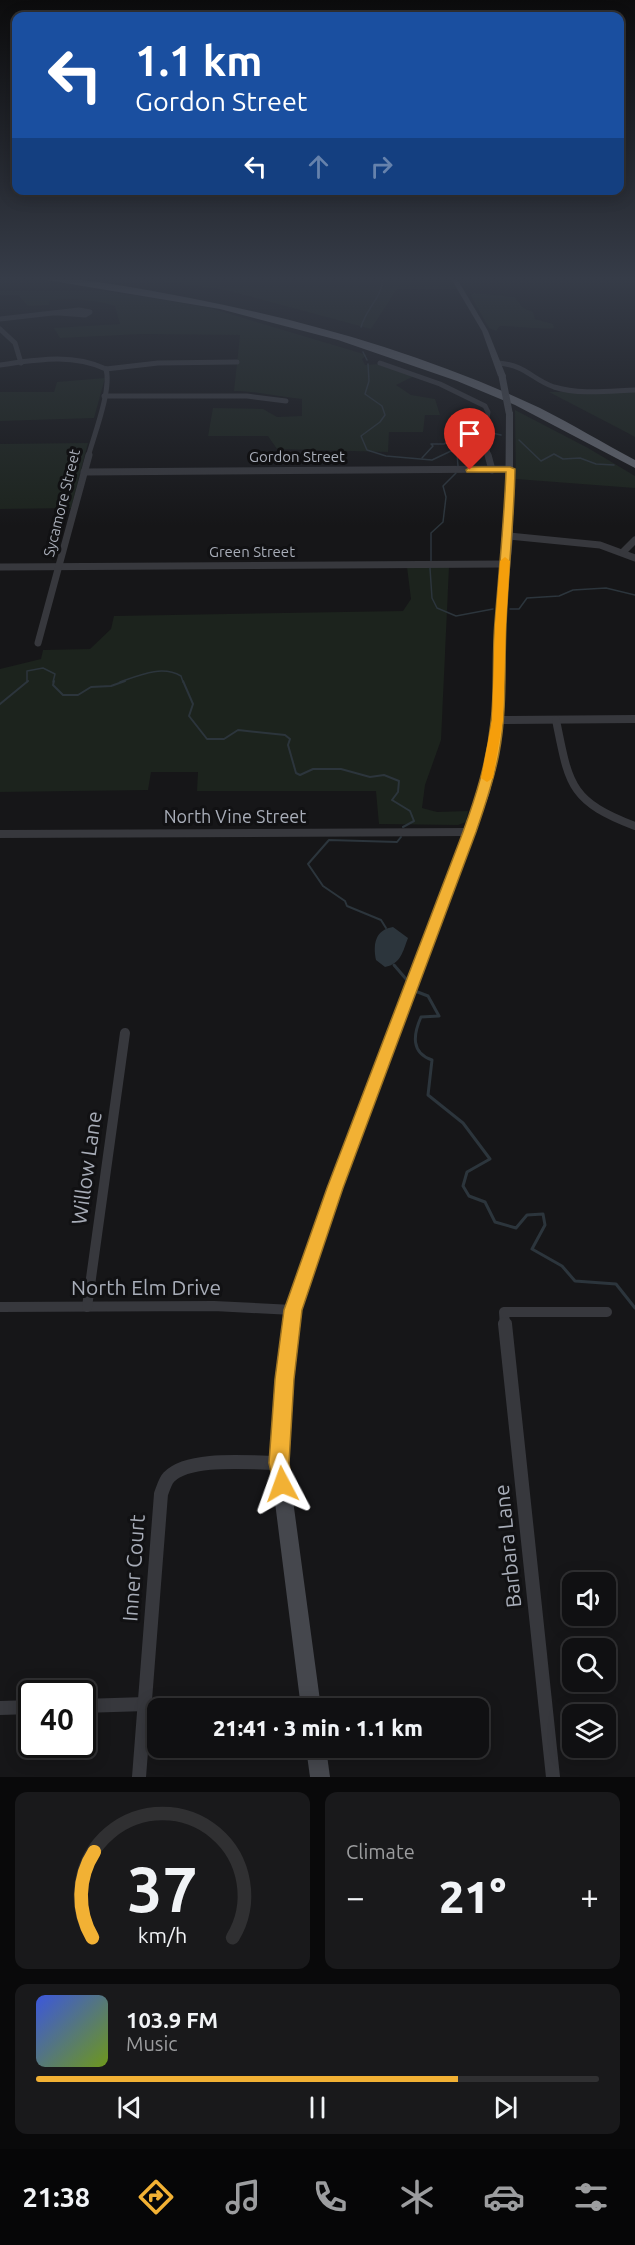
<!DOCTYPE html>
<meta charset="utf-8">
<style>
body{margin:0;font-family:Ubuntu,sans-serif;background:#19191b;color:#f1f3f6;height:100vh;display:flex;flex-direction:column;font-size:22px;white-space:nowrap}
*{box-sizing:border-box;margin:0}
p{font-size:20px;color:#9c9d9f}
.icon{flex:none;width:33px;height:33px;fill:none;stroke:currentColor;stroke-width:2;stroke-linecap:round;stroke-linejoin:round}
.map{position:relative;height:1777px;overflow:hidden}
.sheet{display:flex;flex-direction:column;gap:15px;padding:15px;background:#09090a;flex:1}
.sheet>*{flex:none}
.hud{position:absolute;left:12px;top:12px;width:612px;height:183px;border-radius:12px;box-shadow:0 3px 15px #0003,0 0 0 2px #303032;background:#1a4fa0;color:#fff;overflow:hidden}
.tools{position:absolute;left:562px;top:1572px;display:grid;gap:12px}
.tools a{display:grid;place-items:center;width:54px;height:54px;border-radius:12px;background:#101012;box-shadow:0 3px 15px #0003,0 0 0 2px #303032;font-size:30px}
.speed{position:absolute;left:18px;top:1680px;display:flex;gap:12px;font-size:30px;font-weight:700;text-align:center}
.speed>*{display:grid;place-content:center;width:78px;height:78px;border-radius:50%;background:#101012;box-shadow:0 3px 15px #0003,0 0 0 2px #303032;line-height:1}
.speed .limit{border:3px solid #111;border-radius:9px;background:#fff;color:#111}
.pin{position:absolute;display:grid;place-items:center;width:51px;height:51px;color:#fff;margin:-62px -26px;border-radius:50% 50% 50% 0;rotate:-45deg;box-shadow:0 0 6px #0007}
.pin .icon{rotate:45deg}
.me{position:absolute;width:66px;margin:-33px;rotate:356deg;stroke-linejoin:round;filter:drop-shadow(0 0 4px #0008)}
.turn{display:flex;align-items:center;gap:21px;height:126px;padding:0 24px;font-size:27px}
.turn .icon{width:78px;height:78px;stroke-width:2.5}
.turn b{display:block;font-size:42px;line-height:51px}
.lanes{display:flex;align-items:center;height:57px;padding:0 24px;background:#0003;justify-content:center;gap:30px;direction:ltr}
.lanes .off{opacity:.35}
.big{font-size:45px;font-weight:800;line-height:1.1}
.sheet .tile{flex:1;display:flex;flex-direction:column;justify-content:center;gap:9px;min-width:0;padding:0 21px;border-radius:12px;background:#19191b}
.sheet .dial{align-items:center;gap:0}
.dial svg{height:156px;overflow:visible;fill:none;stroke:#303032;stroke-width:7;stroke-linecap:round;text-anchor:middle}
.dial text{fill:#f1f3f6;stroke:none}
.song{display:flex;align-items:center;gap:18px}
.cover{width:72px;height:72px;border-radius:9px;background:linear-gradient(135deg,hsl(230 70% 55%),hsl(80 70% 35%))}
.played{height:6px;border-radius:3px;background:linear-gradient(90deg,#f2b134 75%,#303032 75%)}
.keys{display:flex;justify-content:space-around;direction:ltr}
.heat{display:flex;justify-content:space-between;align-items:center;font-size:33px;direction:ltr}
.sheet .tiles{flex:1;display:grid;gap:15px;grid-template-columns:1fr 1fr}
.tile:last-child{grid-column:span 2}
.trip{position:absolute;left:147px;top:1698px;width:342px;height:60px;border-radius:12px;background:#101012;box-shadow:0 3px 15px #0003,0 0 0 2px #303032;font-weight:800;line-height:60px;text-align:center}
.dock{display:flex;height:96px;justify-content:space-around;align-items:center;background:#060607;color:#9c9d9f}
.dock .icon{width:42px;height:42px}
.dock .active{color:#f2b134}
.dock b{font-size:27px;color:#f1f3f6}
.map>svg:first-child{display:block}
</style>
<div class="map">
<svg width="635" height="1777" viewBox="0 0 635 1777">
<rect width="100%" height="100%" fill="#161618"/>
<!-- green -->
<g fill="#1c231d">
<path d="M 134,277 L 448,277 L 457,289 L 397,289 L 371,329 L 226,290 Z"/>
<path d="M 0,291 L 103,291 L 152,298 L 210,308 L 367,355 L 362,359 L 365,365 L 379,364 L 414,376 L 396,385 L 411,395 L 435,399 L 440,415 L 425,415 L 423,432 L 389,432 L 388,452 L 277,449 L 268,436 L 208,436 L 213,408 L 263,409 L 277,417 L 302,416 L 302,399 C 279,397 257,391 234,391 L 240,335 L 142,334 L 60,338 L 54,328 L 120,324 L 115,306 C 93,299 72,299 50,300 L 49,305 L 28,306 L 18,295 L 0,295 Z"/>
<path d="M 474,293 L 514,297 L 523,308 L 533,312 L 535,319 L 553,324 L 554,328 C 549,330 511,326 500,326 L 496,331 L 489,328 L 471,296 Z"/>
<path d="M 105,378 L 94,418 L 0,421 L 0,392 L 54,392 L 57,382 Z"/>
<path d="M 549,392 L 635,392 L 635,437 L 624,431 Z"/>
<path d="M 515,410 L 588,448 L 635,476 L 635,488 L 516,479 Z"/>
<path d="M 88,443 L 71,508 L 0,509 L 0,444 Z"/>
<path d="M 407,567 L 449,567 L 441,740 L 425,785 L 422,808 L 437,812 L 468,811 L 466,822 L 458,825 L 379,824 L 376,791 L 197,791 L 198,772 L 151,772 L 148,790 L 0,792 L 0,669 L 41,659 L 43,650 L 90,649 L 111,629 L 114,616 L 403,611 L 411,599 Z"/>
</g>
<!-- water -->
<path fill="#2c353c" d="M 393,927 L 408,938 C 403,951 401,964 385,967 L 376,960 C 373,944 375,930 393,927 Z"/>
<g fill="none" stroke-linecap="round" stroke-linejoin="round">
<!-- stream-far2 -->
<g stroke="#2c353c" stroke-width="1.5">
<path d="M 361,327 C 366,308 383,297 383,277"/>
<path d="M 363,352 L 367,360"/>
<path d="M 368,364 L 369,381 L 365,394 L 382,406 L 385,415 L 380,422 L 361,436 L 367,450 L 386,456 L 432,460 L 451,451 L 457,454 L 458,466"/>
<path d="M 492,433 L 501,435"/>
<path d="M 519,440 L 541,461 L 554,454 L 563,459 L 580,458 L 596,464 L 614,465"/>
<path d="M 422,458 L 433,446 L 431,444 L 444,444 L 457,436 L 450,430 L 462,427 L 480,430"/>
<path d="M 431,562 L 431,533 L 443,522 L 446,497 L 443,486 L 456,473"/>
<path d="M 430,568 L 432,598 L 437,608 L 456,616 L 493,609"/>
<path d="M 510,609 L 519,609 L 527,598 L 559,596 L 573,590 L 606,588 L 635,595"/>
<path d="M 27,682 L 27,671 L 43,668 L 55,674 L 53,682"/>
<path d="M 120,682 C 140,675 162,665 181,676 L 183,682"/>
</g>
<!-- stream-far1 -->
<g stroke="#2c353c" stroke-width="2">
<path d="M 54,681 L 53,685 L 63,695 L 78,695 L 91,687 L 111,686 L 125,681"/>
<path d="M 183,681 L 193,704 L 189,716 L 207,739 L 224,739 L 238,730 L 285,735 L 290,739 L 288,745 L 296,773 L 300,775 L 313,769 L 341,769 L 370,777 L 384,775 L 399,781 L 398,792 L 392,800 L 410,811 L 414,821 L 403,827"/>
<path d="M 0,704 L 28,681"/>
<path d="M 386,928 L 381,920 L 347,906 L 345,901 L 323,886 L 308,864 L 329,840 L 397,842 L 401,837"/>
<path d="M 394,965 L 396,967"/>
</g>
<!-- stream -->
<g stroke="#2c353c" stroke-width="3">
<path d="M 394,965 L 406,979"/>
<path d="M 415,991 L 428,996 L 439,1016 L 421,1017 C 413,1035 411,1053 432,1060 L 428,1095 L 463,1123 L 490,1159 L 467,1172 L 463,1186 L 469,1196 L 485,1202 L 495,1222 L 516,1228 L 527,1215 L 543,1214 L 545,1225 L 532,1249 L 562,1266 L 575,1281 L 616,1284 L 635,1308"/>
</g>
<!-- street-far4 -->
<g stroke="#37383d" stroke-width="5">
<path d="M 0,319 L 79,310 L 90,312 L 85,315 L 59,313"/>
<path d="M 0,329 L 15,343 L 21,363"/>
<path d="M 380,363 L 440,384 L 485,406 L 488,412 L 484,440 L 489,457"/>
<path d="M 498,363 C 526,365 531,379 554,387 C 580,395 609,391 635,390"/>
<path d="M 0,365 C 36,360 71,353 106,369"/>
<path d="M 106,369 L 158,363 L 237,362"/>
<path d="M 104,396 L 247,396 L 286,401"/>
<path d="M 88,457 C 94,435 112,389 106,369"/>
</g>
<!-- street-far3 -->
<g stroke="#37383d" stroke-width="7">
<path d="M 488,455 L 492,470"/>
<path d="M 84,472 L 510,469"/>
<path d="M 509,536 L 600,545 L 635,558"/>
<path d="M 623,552 L 635,540"/>
<path d="M 0,567 L 505,564"/>
<path d="M 38,643 L 89,455"/>
</g>
<!-- street-far2 -->
<g stroke="#37383d" stroke-width="8">
<path d="M 498,720 L 635,719"/>
<path d="M 556,720 C 569,784 569,801 635,826"/>
<path d="M 0,834 L 470,832"/>
</g>
<!-- street-far1 -->
<g stroke="#37383d" stroke-width="10">
<path d="M 0,1307 L 214,1306 L 293,1310"/>
<path d="M 87,1307 L 125,1033"/>
<path d="M 505,1326 L 504,1312 L 607,1312"/>
</g>
<!-- street -->
<g stroke="#37383d" stroke-width="14">
<path d="M 505,1324 L 553,1777"/>
<path d="M 82,1706 L 146,1704"/>
<path d="M 0,1708 L 32,1707"/>
<path d="M 139,1777 L 161,1494 C 163,1489 165,1481 169,1477 C 189,1456 252,1463 279,1463"/>
</g>
<!-- secondary -->
<g fill="#45474d" fill-rule="evenodd">
<path d="M 450,277 L 456,277 L 488,331 L 506,376 L 505,378 L 498,376 L 482,331 Z"/>
<path d="M 506,410 L 513,412 L 513,536 L 505,624 L 503,720 L 490,792 L 342,1188 L 301,1310 L 292,1379 L 288,1463 L 321,1708 L 301,1708 L 270,1463 L 276,1379 L 285,1310 L 328,1188 L 478,792 L 493,720 L 495,624 L 505,536 Z"/>
<path d="M 306,1748 L 326,1748 L 330,1777 L 310,1777 Z"/>
</g>
<!-- highway -->
<path fill="#63666e" fill-rule="evenodd" d="M 29,277 C 83,277 137,288 190,298 C 310,321 430,356 540,408 C 572,424 603,443 635,460 L 635,468 L 515,405 L 457,381 L 338,340 L 220,309 Z"/>
<!-- secondary-bridge -->
<path stroke="#45474d" stroke-width="7" d="M 502,376 L 509,412"/>
</g>
<!-- sky -->
<linearGradient id="sky" x2="0" y2="1"><stop stop-color="#0c0c0d"/><stop offset="0.53" stop-color="#363c48"/><stop offset="1" stop-color="#363c48" stop-opacity="0"/></linearGradient>
<rect width="635" height="526" fill="url(#sky)"/>
<!-- route -->
<path fill="#f2b134" stroke="#9d7322" stroke-width="1.5" d="M 470,467 L 510,467 L 515,469 C 514,522 508,573 506,625 C 504,668 507,711 499,753 C 494,780 485,806 476,832 L 343,1188 L 302,1310 L 294,1379 L 289,1463 L 292,1484 L 289,1491 L 282,1494 L 275,1491 L 269,1463 L 275,1379 L 284,1310 L 327,1188 L 463,832 C 476,796 487,761 491,722 C 495,689 492,655 495,622 C 499,572 504,522 506,472 L 467,472 L 466,470 Z"/>
<!-- slow -->
<path fill="#f59e0b" d="M 505,557 L 510,561 L 506,624 L 503,720 L 493,778 L 487,782 L 481,778 L 492,720 L 495,624 L 500,561 Z"/>
<g text-anchor="middle" stroke-width="6" stroke-linejoin="round" paint-order="stroke">
<!-- far-street labels -->
<g font-size="15" fill="#a8adb8" stroke="#111113">
<text x="297" y="462">Gordon Street</text>
<text transform="translate(62 503) rotate(-76)" y="5">Sycamore Street</text>
<text x="252" y="557">Green Street</text>
</g>
<!-- street labels -->
<g font-size="18" fill="#a8adb8" stroke="#111113">
<text x="235" y="823">North Vine Street</text>
</g>
<!-- near-street labels -->
<g font-size="21" fill="#a8adb8" stroke="#111113">
<text transform="translate(87 1168) rotate(-82)" y="7">Willow Lane</text>
<text x="146" y="1295">North Elm Drive</text>
<text transform="translate(508 1546) rotate(-96)" y="7">Barbara Lane</text>
<text transform="translate(134 1568) rotate(-86)" y="7">Inner Court</text>
</g>
</g>
</svg>
<div class="tools">
<a><svg class="icon" aria-label="sound" viewBox="0 0 24 24"><path d="M4 9h4l5-4v14l-5-4H4zM17 9q2 3 0 6"/></svg></a>
<a><svg class="icon" aria-label="search" viewBox="0 0 24 24"><circle cx="10" cy="10" r="6"/><path d="M15 15l6 6"/></svg></a>
<a><svg class="icon" aria-label="layers" viewBox="0 0 24 24"><path d="M12 4l9 5-9 5-9-5zM3 14l9 5 9-5"/></svg></a>
</div>
<div class="speed"><div class="limit">40</div></div>
<div class="pin" style="left:470px;top:470px;background:#d93025"><svg class="icon" aria-label="arrive" viewBox="0 0 24 24"><path d="M6 21V4h12l-3 4 3 4H6"/></svg></div>
<svg class="me" style="left:282px;top:1484px" viewBox="-20 -20 40 40"><path d="M0-17L14 15 0 8-14 15z" fill="#f2b134" stroke="#fff" stroke-width="4"/></svg>
<div class="trip">21:41 · 3 min · 1.1 km</div>
<div class="hud">
<div class="turn"><svg class="icon" aria-label="left" viewBox="0 0 24 24"><path d="M17 20v-9H6M10 6l-5 5 5 5"/></svg><div><b>1.1 km</b>Gordon Street</div></div>
<div class="lanes"><svg class="icon" aria-label="left" viewBox="0 0 24 24"><path d="M17 20v-9H6M10 6l-5 5 5 5"/></svg><svg class="icon off" aria-label="ahead" viewBox="0 0 24 24"><path d="M12 20V5M6 11l6-6 6 6"/></svg><svg class="icon off" aria-label="right" viewBox="0 0 24 24"><path d="M7 20v-9h11M14 6l5 5-5 5"/></svg></div>
</div>
</div>
<section class="sheet">
<div class="tiles">
<div class="tile dial"><svg viewBox="0 0 100 80">
<path d="M14 69A42 42 0 1 1 86 69"/>
<path d="M14 69A42 42 0 0 1 15 25" stroke="#f2b134"/>
<text x="50" y="56" font-size="32" font-weight="700">37</text>
<text x="50" y="72" font-size="11">km/h</text>
</svg></div>
<div class="tile"><p>Climate</p>
<div class="heat"><a>−</a><b class="big">21°</b><a>+</a></div>
</div>
<div class="tile">
<div class="song"><i class="cover"></i><div><b>103.9 FM</b><p>Music</p></div></div>
<div class="played"></div>
<div class="keys"><svg class="icon" aria-label="previous" viewBox="0 0 24 24"><path d="M18 5L8 12l10 7zM5 5v14"/></svg><svg class="icon" aria-label="pause" viewBox="0 0 24 24"><path d="M8 5v14M16 5v14"/></svg><svg class="icon" aria-label="next" viewBox="0 0 24 24"><path d="M6 5l10 7-10 7zM19 5v14"/></svg></div>
</div>
</div>
</section>
<nav class="dock">
<b>21:38</b>
<svg class="icon active" aria-label="directions" viewBox="0 0 24 24"><path d="M12 3l9 9-9 9-9-9zM9 14v-3h6M13 9l2 2-2 2"/></svg>
<svg class="icon" aria-label="music" viewBox="0 0 24 24"><path d="M9 18V5l10-2v13"/><circle cx="6" cy="18" r="3"/><circle cx="16" cy="16" r="3"/></svg>
<svg class="icon" aria-label="phone" viewBox="0 0 24 24"><path d="M5 4h4l2 5-3 2q2 4 5 5l2-3 5 2v4C11 20 4 13 5 4z"/></svg>
<svg class="icon" aria-label="climate" viewBox="0 0 24 24"><path d="M12 3v18M4 7l16 10M4 17L20 7"/></svg>
<svg class="icon" aria-label="car" viewBox="0 0 24 24"><path d="M5 17H2v-5l4-1 3-4h7l3 4 3 1v5h-3M9 17h6M6 11h13"/><circle cx="7" cy="17" r="2"/><circle cx="17" cy="17" r="2"/></svg>
<svg class="icon" aria-label="filters" viewBox="0 0 24 24"><path d="M4 7h16M4 17h16"/><circle cx="9" cy="7" r="2"/><circle cx="15" cy="17" r="2"/></svg>
</nav>
